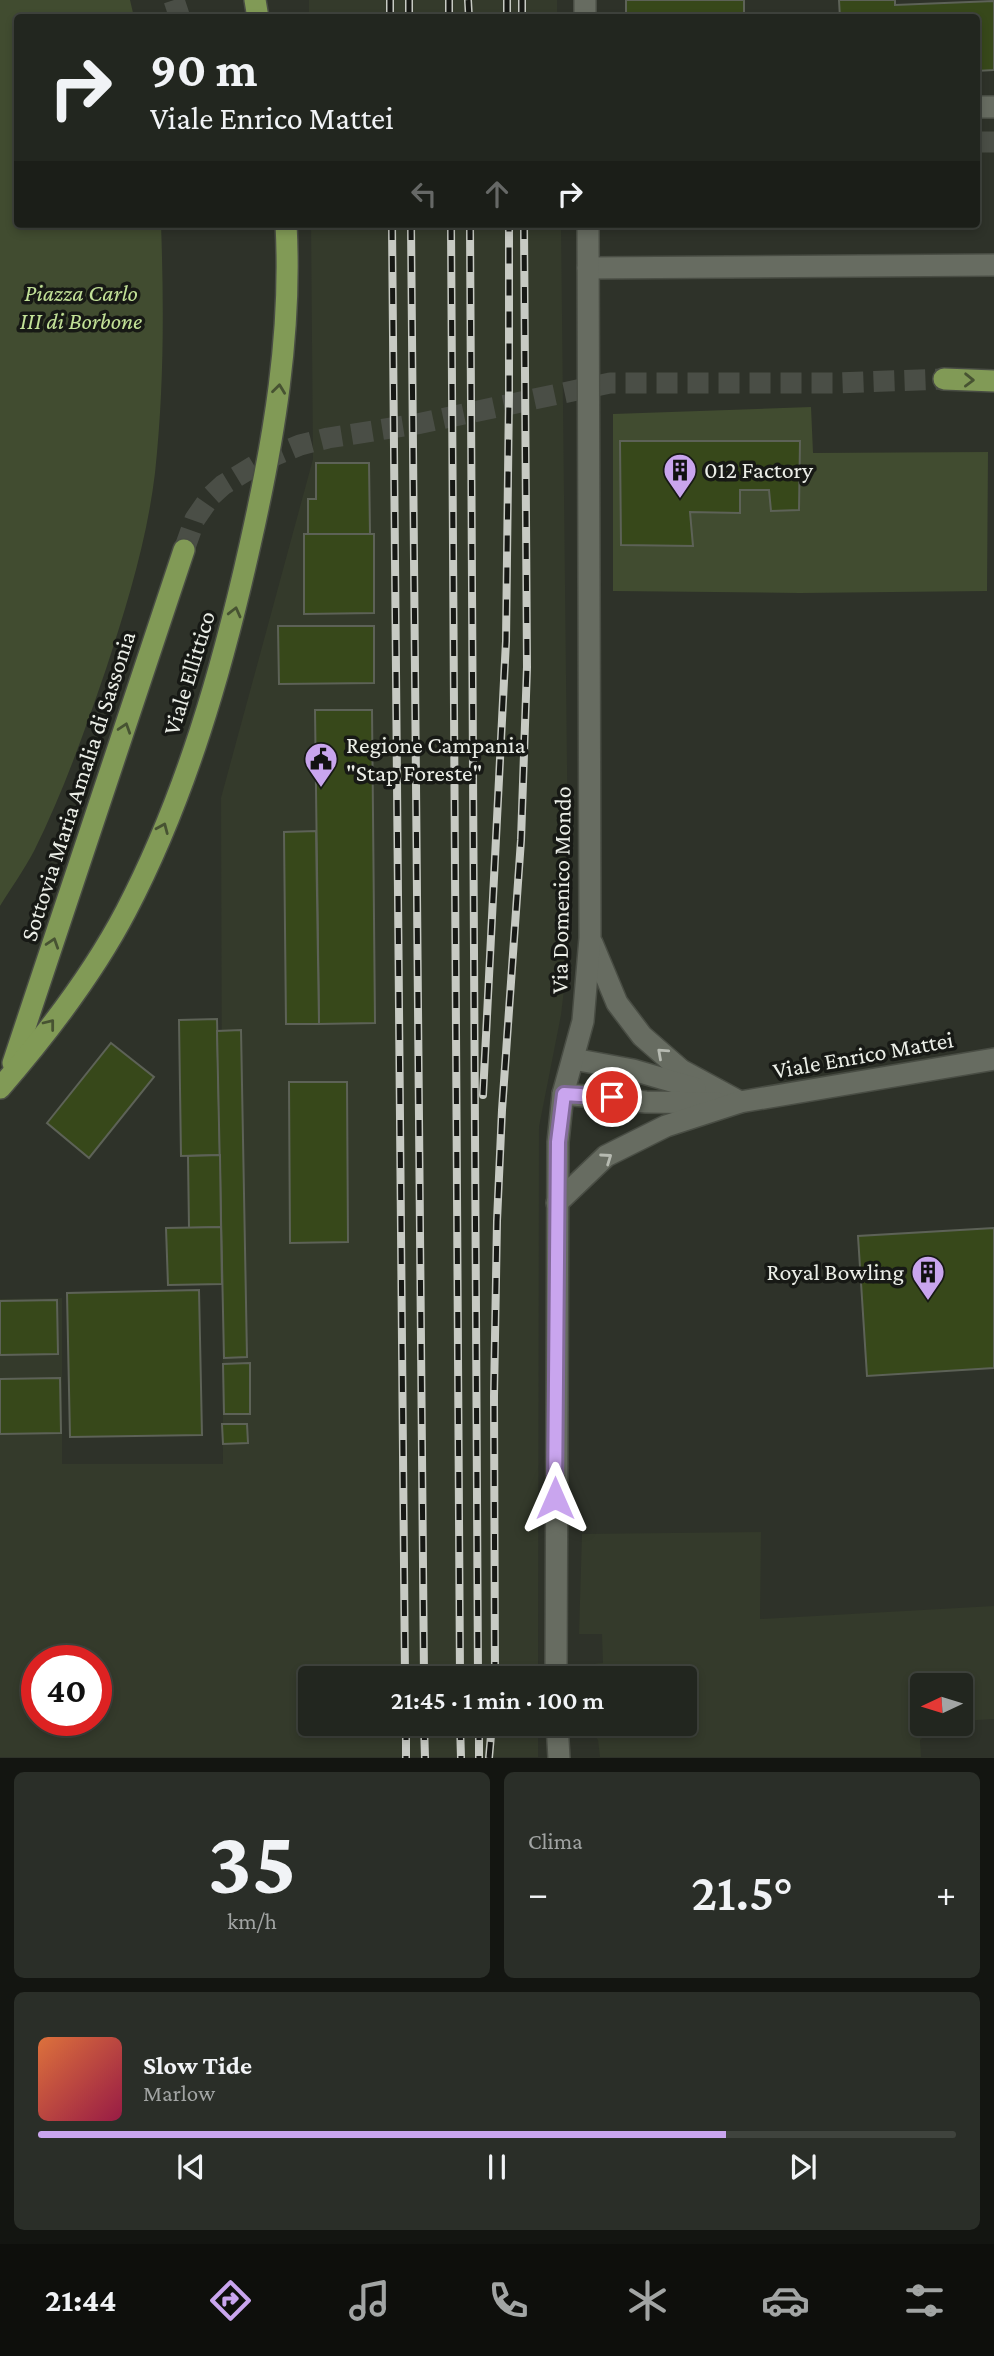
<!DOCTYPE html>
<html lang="it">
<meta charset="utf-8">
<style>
body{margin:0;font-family:"Crimson Pro",serif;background:#2a2e28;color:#f1f3f6;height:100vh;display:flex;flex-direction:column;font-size:26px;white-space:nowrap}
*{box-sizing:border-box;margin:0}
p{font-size:23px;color:#a2a5a4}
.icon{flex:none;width:38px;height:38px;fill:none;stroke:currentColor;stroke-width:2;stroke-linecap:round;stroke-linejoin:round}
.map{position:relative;height:1758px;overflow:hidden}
.drawer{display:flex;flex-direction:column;gap:14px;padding:14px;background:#131511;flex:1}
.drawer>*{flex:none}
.guide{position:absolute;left:14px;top:14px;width:966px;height:214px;border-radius:7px;box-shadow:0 4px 10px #0003,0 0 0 2px #3f433d;background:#22261f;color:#f1f3f6;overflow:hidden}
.needle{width:46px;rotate:266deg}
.buttons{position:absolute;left:910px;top:1673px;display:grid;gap:14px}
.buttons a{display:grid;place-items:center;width:63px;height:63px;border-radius:7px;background:#22261f;box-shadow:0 4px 10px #0003,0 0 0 2px #3f433d;font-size:35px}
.speed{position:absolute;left:21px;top:1645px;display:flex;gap:14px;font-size:35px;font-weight:700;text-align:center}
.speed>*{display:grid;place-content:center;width:91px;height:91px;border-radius:50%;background:#22261f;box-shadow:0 4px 10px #0003,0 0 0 2px #3f433d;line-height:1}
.speed .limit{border:10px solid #d22;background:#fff;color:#111}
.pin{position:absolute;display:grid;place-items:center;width:60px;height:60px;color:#fff;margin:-30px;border:4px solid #fff;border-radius:50%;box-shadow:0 2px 7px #0007}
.me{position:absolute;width:77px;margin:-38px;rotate:0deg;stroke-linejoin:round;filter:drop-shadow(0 0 5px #0008)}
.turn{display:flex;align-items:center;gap:24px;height:147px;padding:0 21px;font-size:32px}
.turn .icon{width:91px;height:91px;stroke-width:2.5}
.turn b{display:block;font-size:49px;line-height:60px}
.lanes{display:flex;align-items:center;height:66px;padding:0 21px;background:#0003;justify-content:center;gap:35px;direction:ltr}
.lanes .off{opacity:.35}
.big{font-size:52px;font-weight:600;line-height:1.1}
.drawer .tile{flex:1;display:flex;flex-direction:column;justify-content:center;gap:10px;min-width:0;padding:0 24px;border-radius:10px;background:#2a2e28}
.drawer .dial{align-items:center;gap:0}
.dial b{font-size:91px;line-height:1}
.song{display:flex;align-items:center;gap:21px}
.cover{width:84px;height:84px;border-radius:10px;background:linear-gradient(135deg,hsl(20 70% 55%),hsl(340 70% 35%))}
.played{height:7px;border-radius:4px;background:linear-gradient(90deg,#c9a5ee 75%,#3f433d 75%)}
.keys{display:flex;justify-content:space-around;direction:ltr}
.heat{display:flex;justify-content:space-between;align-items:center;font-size:38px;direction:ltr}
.drawer .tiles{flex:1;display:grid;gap:14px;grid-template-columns:1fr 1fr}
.tile:last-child{grid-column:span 2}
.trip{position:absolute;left:298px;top:1666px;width:399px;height:70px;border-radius:7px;background:#22261f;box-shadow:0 4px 10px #0003,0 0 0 2px #3f433d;font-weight:600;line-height:70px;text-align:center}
.dock{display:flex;height:112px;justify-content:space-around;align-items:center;background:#0e0f0c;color:#a2a5a4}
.dock .icon{width:49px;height:49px}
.dock .current{color:#c9a5ee}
.dock b{font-size:32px;color:#f1f3f6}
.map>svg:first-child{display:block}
</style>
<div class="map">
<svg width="994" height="1758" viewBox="0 0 994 1758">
<rect width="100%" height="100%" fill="#2e3229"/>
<!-- built -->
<g fill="#343a2b" fill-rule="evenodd">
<rect x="309" y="0" width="248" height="17"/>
<path d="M 311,224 L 561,224 L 569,946 L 561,1015 L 539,1127 L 538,1678 L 310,1678 L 310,1724 L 538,1724 L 538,1757 L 0,1757 L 0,1299 L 62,1298 L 62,1464 L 223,1464 L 221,798 L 313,459 ZM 37,1661 L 96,1661 L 96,1720 L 37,1720 Z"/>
<path d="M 761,1532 L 760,1619 L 994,1606 L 994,1719 L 961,1721 L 961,1685 L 922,1685 L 922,1724 L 936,1724 L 920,1740 L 921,1757 L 600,1757 L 598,1740 L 586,1724 L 684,1724 L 684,1678 L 585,1678 L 585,1665 L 603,1663 L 602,1634 L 579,1634 L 582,1534 Z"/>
</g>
<!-- green -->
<g fill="#414c30">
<path d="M 0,0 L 130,0 L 134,17 L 18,18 L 18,224 L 161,224 C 164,308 164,390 155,473 C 147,540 127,605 106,669 C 85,730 63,793 34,851 C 24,870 11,888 0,906 Z"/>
<path d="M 811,407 L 813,453 L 988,452 L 987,591 L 800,593 L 613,591 L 613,414 Z"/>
</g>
<!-- building -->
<g fill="#37481a" stroke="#5d6257" stroke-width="2">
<rect x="626" y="0" width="118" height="18"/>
<path d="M 839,0 L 895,0 L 895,5 L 994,1 L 994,70 L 976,71 L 976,18 L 840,18 Z"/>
<path d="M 620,441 L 800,441 L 799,510 L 771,511 L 769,490 L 740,490 L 740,513 L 690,512 L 693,546 L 621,545 Z"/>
<path d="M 316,463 L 369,463 L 370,534 L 308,534 L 308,499 L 316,499 Z"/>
<path d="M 304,534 L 374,534 L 374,613 L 304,614 Z"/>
<path d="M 278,626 L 374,626 L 374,683 L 279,684 Z"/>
<path d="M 315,710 L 372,710 L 375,1023 L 319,1024 Z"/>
<path d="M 316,831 L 319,1024 L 286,1024 L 284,832 Z"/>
<path d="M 217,1019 L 220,1155 L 181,1156 L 179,1020 Z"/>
<path d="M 241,1030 L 247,1357 L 224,1358 L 217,1031 Z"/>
<path d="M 111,1043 L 154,1077 L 89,1158 L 47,1123 Z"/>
<path d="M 289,1082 L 347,1082 L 348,1242 L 290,1243 Z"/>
<path d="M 220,1155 L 221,1227 L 189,1228 L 188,1156 Z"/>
<path d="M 221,1227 L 222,1284 L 168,1285 L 166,1228 Z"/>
<path d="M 994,1228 L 994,1368 L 867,1376 L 858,1236 Z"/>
<path d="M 199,1290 L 202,1435 L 70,1437 L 67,1293 Z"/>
<path d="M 57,1300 L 58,1354 L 0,1355 L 0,1301 Z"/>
<path d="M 250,1363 L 250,1414 L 224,1414 L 223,1364 Z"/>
<path d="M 60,1378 L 61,1433 L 0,1434 L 0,1379 Z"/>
<path d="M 222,1424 L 247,1424 L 248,1443 L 223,1444 Z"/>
</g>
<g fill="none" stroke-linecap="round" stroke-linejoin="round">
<!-- major-tunnel -->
<g stroke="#4a4e46" stroke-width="21" stroke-dasharray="21 10" stroke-linecap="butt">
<path d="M 174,0 L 180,18"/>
<path d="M 976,142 L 994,142"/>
<path d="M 184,550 L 195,519 L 211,496 L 223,485 L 264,460 L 300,445 L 328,438 L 417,424 L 610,383 L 836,383 L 944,379"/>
</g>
<defs>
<g id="minor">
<path d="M 585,0 L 585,18"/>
<path d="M 976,107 L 994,107"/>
<path d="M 588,268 L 994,265"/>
<path d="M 592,943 L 617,1003 L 642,1036 L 681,1070 L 740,1102"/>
<path d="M 573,1059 L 633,1070 L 695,1088"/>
<path d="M 563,1094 L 646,1102 L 717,1103"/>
<path d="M 557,1203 L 606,1156 L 666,1126 L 740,1102 L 994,1059"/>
<path d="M 556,1678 L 558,1142 L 563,1094 L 583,1021 L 590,938 L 588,224"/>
<path d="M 557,1724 L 559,1758"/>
</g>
<g id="major">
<path d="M 255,0 L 258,18"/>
<path d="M 944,379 L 994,381"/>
<path d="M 13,1063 L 184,550"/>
<path d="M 0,1088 C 47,1034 93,974 126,911 C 186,796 222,670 250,545 C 274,439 292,333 286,224"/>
</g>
</defs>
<!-- minor casing -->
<use href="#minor" stroke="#494d44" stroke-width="24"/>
<!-- major casing -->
<use href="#major" stroke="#494d44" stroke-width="24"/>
<!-- minor -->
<use href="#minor" stroke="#676c61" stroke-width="21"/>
<!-- major -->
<use href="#major" stroke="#819a56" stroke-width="21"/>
<defs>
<g id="rail">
<path d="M 390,0 L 390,18"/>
<path d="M 409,0 L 409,18"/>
<path d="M 449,0 L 449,18"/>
<path d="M 468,0 L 469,18"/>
<path d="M 507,0 L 507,18"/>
<path d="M 522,0 L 522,18"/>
<path d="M 392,224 L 405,1678"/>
<path d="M 411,224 L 424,1678"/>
<path d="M 451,224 L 460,1678"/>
<path d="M 470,224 L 478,1678"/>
<path d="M 483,1095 L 506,641 L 509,394 L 509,224"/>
<path d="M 495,1678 L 494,1396 L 497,1221 L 502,1110 L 521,840 L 527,667 L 524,224"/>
<path d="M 406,1724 L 406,1758"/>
<path d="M 424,1724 L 425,1758"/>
<path d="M 460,1724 L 461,1758"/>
<path d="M 479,1724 L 479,1758"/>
<path d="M 489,1758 L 492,1724"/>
</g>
</defs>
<!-- rail casing -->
<use href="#rail" stroke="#c7cac3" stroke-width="8"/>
<!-- rail -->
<use href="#rail" stroke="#171915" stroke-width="5" stroke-dasharray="16" stroke-linecap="butt"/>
</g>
<!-- one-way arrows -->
<defs><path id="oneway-chevron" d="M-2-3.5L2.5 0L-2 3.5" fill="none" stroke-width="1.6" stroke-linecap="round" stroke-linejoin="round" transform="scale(1.75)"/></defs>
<g stroke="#475332">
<use href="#oneway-chevron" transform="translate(969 380) rotate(1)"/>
<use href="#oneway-chevron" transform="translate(279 389) rotate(-83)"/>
<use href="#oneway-chevron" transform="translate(235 612) rotate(-76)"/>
<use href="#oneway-chevron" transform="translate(125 728) rotate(-72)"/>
<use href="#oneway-chevron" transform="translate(163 828) rotate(-67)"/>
<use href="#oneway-chevron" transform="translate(53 943) rotate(-72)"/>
<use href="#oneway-chevron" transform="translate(50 1024) rotate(-52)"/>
</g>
<g stroke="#b6bab1">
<use href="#oneway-chevron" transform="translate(662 1053) rotate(-138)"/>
<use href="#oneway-chevron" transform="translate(607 1158) rotate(-35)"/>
</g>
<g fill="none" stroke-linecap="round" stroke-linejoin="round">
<defs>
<path id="route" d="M 555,1498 L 558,1142 L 564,1094 L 612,1097"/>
</defs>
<!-- route casing -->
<use href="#route" stroke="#836b9b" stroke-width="18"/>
<!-- route -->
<use href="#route" stroke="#c9a5ee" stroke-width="12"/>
</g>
<!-- icons -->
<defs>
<symbol id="building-pin" viewBox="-11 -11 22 30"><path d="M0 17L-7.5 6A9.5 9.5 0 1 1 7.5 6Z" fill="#c9a5ee" stroke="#171915"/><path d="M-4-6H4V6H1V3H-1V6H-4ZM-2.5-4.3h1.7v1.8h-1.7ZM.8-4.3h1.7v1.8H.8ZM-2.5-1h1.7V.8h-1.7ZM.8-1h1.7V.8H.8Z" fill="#111"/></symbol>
<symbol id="civic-pin" viewBox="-11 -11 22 30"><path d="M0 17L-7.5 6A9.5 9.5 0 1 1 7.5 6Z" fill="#c9a5ee" stroke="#171915"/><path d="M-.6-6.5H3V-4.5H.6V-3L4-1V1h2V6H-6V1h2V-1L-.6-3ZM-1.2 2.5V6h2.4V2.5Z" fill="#111"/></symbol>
</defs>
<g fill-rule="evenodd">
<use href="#building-pin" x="661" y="451" width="38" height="52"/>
<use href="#civic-pin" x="302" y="740" width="38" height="52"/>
<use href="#building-pin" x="909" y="1253" width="38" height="52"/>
</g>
<g text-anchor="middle" stroke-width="7" stroke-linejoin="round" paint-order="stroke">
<!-- park labels -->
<g font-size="24" font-style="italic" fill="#c2e197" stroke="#171915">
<text x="81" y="301">Piazza Carlo<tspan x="81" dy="28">III di Borbone</tspan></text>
</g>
<!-- poi labels -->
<g font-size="24" fill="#ebeee7" stroke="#171915" text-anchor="start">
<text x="704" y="478">012 Factory</text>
<text x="346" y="753">Regione Campania<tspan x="346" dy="28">"Stap Foreste"</tspan></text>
<text x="904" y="1280" text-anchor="end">Royal Bowling</text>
</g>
<!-- street labels -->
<g font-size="24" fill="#ebeee7" stroke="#171915">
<text transform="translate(189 673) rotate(-73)" y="8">Viale Ellittico</text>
<text transform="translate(78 786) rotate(-72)" y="8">Sottovia Maria Amalia di Sassonia</text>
<text transform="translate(561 890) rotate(-89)" y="8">Via Domenico Mondo</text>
<text transform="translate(863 1055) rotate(-10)" y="8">Viale Enrico Mattei</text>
</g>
</g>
</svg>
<div class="buttons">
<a><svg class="needle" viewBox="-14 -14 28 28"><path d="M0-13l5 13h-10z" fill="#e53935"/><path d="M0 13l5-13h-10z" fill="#a2a5a4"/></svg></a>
</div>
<div class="speed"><div class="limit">40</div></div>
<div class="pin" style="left:612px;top:1097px;background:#d93025"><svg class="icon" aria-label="arrive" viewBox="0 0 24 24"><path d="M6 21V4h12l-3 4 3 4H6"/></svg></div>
<svg class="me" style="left:555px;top:1498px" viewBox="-20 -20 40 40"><path d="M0-17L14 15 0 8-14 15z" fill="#c9a5ee" stroke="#fff" stroke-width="4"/></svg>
<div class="trip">21:45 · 1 min · 100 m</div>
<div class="guide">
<div class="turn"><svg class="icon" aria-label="right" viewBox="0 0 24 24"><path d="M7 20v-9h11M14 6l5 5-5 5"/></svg><div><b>90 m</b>Viale Enrico Mattei</div></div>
<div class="lanes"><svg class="icon off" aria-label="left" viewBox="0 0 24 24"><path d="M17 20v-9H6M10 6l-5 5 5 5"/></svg><svg class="icon off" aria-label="ahead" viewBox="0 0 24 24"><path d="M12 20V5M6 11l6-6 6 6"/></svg><svg class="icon" aria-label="right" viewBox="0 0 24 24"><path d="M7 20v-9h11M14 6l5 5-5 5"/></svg></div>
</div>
</div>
<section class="drawer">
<div class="tiles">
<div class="tile dial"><b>35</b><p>km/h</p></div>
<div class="tile"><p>Clima</p>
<div class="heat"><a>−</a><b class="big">21.5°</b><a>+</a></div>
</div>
<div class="tile">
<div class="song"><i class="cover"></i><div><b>Slow Tide</b><p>Marlow</p></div></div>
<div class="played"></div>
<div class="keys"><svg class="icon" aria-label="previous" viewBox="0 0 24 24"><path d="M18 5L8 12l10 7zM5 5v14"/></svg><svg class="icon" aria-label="pause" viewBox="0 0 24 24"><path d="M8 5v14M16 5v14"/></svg><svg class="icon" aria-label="next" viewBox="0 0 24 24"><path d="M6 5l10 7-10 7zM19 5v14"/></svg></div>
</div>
</div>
</section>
<nav class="dock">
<b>21:44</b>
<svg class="icon current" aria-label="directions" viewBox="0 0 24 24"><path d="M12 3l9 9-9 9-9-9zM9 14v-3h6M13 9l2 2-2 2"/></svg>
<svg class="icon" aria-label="music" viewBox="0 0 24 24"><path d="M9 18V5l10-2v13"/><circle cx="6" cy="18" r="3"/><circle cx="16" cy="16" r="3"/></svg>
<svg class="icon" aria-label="phone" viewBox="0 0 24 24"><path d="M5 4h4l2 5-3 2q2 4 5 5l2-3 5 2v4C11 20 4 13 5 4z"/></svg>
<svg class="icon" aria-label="climate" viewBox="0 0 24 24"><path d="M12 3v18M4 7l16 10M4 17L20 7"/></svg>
<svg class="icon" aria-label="car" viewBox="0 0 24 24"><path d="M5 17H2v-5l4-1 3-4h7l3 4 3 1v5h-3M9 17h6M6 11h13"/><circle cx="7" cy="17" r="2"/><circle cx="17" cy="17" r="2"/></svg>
<svg class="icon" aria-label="filters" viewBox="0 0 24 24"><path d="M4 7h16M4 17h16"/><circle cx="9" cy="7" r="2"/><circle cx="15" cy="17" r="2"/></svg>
</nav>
